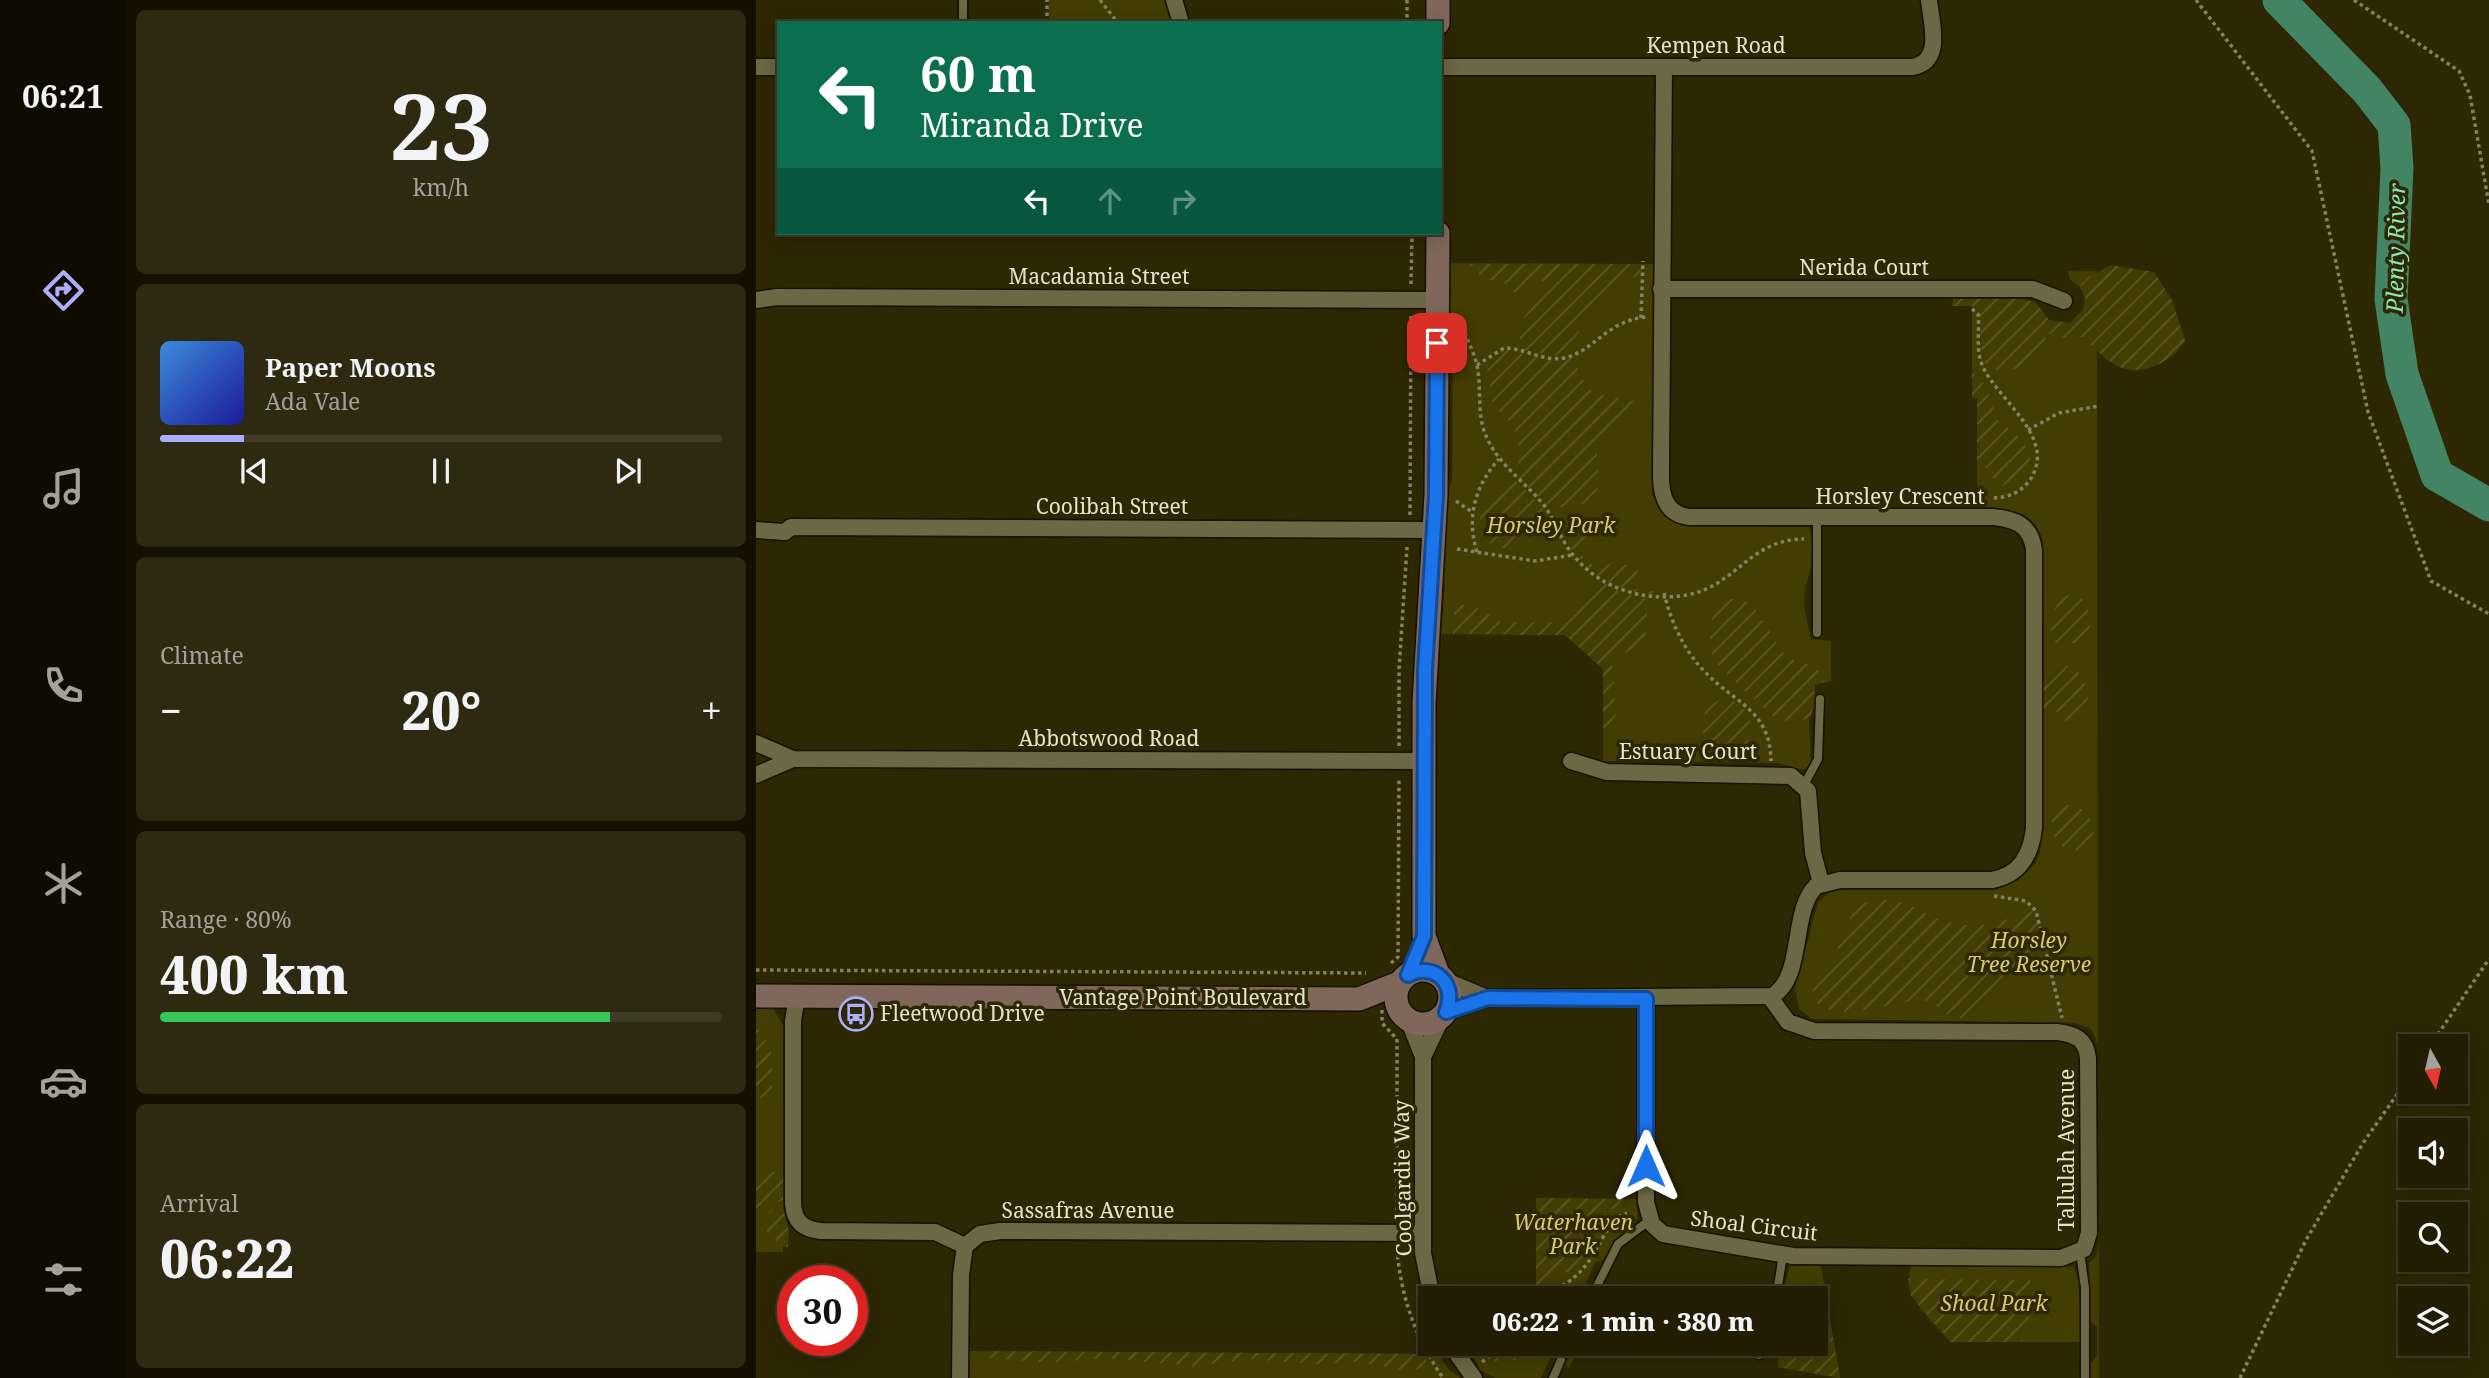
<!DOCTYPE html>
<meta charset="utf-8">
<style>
body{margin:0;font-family:"Noto Serif",serif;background:#2e2a12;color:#f1f3f6;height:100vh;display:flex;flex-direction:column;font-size:26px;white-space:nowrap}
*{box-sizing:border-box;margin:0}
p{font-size:23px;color:#a2a29a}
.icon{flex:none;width:38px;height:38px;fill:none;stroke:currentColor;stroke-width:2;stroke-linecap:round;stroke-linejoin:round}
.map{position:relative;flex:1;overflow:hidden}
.panel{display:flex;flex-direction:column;gap:10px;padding:10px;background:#131002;width:630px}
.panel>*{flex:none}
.banner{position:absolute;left:21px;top:21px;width:665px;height:214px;border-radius:0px;box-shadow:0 4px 18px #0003,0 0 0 2px #3f3b25;background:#0b6e4f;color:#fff;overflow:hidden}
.needle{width:46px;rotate:172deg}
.buttons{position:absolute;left:1642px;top:1034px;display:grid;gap:14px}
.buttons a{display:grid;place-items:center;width:70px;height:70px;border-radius:0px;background:#221d03;box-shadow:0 4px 18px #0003,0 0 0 2px #3f3b25;font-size:35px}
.speed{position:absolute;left:21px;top:1265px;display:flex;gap:14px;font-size:35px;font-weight:700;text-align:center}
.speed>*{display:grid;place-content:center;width:91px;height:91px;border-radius:50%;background:#221d03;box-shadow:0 4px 18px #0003,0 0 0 2px #3f3b25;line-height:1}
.speed .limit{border:10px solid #d22;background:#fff;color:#111}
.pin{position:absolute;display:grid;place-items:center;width:60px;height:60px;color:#fff;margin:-30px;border-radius:14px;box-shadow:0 4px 10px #0006}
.me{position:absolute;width:77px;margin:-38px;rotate:0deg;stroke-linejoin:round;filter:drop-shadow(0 0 5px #0008)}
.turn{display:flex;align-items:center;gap:24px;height:147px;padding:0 28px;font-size:32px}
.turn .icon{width:91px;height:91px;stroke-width:2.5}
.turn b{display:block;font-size:49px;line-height:60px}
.lanes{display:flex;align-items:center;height:66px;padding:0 28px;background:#0003;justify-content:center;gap:35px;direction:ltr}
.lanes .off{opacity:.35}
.big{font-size:52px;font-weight:800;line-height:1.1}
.panel .tile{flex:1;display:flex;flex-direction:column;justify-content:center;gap:10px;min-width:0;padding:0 24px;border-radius:10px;background:#2e2a12}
.panel .dial{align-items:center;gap:0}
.dial b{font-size:91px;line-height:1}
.song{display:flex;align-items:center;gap:21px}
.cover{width:84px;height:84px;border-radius:10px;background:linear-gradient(135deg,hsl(210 70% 55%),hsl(240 70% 35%))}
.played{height:7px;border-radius:4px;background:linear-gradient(90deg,#abaffb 15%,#3f3b25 15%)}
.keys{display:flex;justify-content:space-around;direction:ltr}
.heat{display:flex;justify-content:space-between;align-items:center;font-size:38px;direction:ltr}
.charge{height:10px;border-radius:5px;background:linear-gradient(90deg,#34c759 80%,#3f3b25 0)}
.trip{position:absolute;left:662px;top:1286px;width:410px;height:70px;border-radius:0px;background:#221d03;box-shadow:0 4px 18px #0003,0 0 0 2px #3f3b25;font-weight:800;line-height:70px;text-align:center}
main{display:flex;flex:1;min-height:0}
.tab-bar{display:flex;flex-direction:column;width:126px;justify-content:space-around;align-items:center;background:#0e0c01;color:#a2a29a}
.tab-bar .icon{width:49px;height:49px}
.tab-bar .current{color:#abaffb}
.tab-bar b{font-size:32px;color:#f1f3f6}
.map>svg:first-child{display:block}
</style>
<main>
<nav class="tab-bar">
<b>06:21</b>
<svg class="icon current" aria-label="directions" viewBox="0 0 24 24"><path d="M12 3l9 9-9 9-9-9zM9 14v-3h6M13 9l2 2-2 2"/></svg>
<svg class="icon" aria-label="music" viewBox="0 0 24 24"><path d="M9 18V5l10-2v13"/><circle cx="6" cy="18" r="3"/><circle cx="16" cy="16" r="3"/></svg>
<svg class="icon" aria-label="phone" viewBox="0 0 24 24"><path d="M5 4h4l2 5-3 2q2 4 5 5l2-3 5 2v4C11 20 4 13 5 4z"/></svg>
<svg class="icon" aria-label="climate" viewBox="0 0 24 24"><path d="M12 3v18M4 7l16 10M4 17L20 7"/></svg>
<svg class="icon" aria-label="car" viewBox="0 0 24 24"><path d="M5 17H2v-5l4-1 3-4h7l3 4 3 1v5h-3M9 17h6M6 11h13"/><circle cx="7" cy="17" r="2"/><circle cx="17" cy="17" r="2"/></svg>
<svg class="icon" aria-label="filters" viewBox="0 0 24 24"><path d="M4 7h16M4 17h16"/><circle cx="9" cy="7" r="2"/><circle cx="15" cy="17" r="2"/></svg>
</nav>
<section class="panel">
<div class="tile dial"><b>23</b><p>km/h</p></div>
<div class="tile">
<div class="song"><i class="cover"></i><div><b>Paper Moons</b><p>Ada Vale</p></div></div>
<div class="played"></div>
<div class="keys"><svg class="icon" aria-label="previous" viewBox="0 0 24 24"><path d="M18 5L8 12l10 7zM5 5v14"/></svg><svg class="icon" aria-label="pause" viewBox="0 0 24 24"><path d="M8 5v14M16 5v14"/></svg><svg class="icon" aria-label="next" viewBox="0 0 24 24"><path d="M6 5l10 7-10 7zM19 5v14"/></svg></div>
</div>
<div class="tile"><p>Climate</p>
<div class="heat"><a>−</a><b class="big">20°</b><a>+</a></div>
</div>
<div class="tile"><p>Range · 80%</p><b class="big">400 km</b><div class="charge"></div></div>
<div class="tile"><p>Arrival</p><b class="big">06:22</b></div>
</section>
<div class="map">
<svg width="1733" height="1378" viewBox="0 0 1733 1378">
<defs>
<pattern id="garden-furrows" width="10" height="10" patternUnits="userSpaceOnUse" patternTransform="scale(1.75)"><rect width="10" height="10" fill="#433c03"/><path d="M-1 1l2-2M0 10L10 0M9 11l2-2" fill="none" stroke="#5e5827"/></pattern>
</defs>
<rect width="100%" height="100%" fill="#2d2704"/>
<!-- park -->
<g fill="#433c03">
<path d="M 293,0 L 408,0 L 415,23 L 293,23 Z"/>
<path d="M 691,263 L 897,264 L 896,494 L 908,515 L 930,526 L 1053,527 C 1059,545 1056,567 1051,583 C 1044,600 1052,623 1055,639 L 1075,641 L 1075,681 L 1059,685 L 1059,705 L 1053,715 L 1055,765 L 1047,770 L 1022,763 L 847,761 L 847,669 L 809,635 L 685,634 L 689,582 L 684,572 L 690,491 L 696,481 L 697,351 L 691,338 Z"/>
<path d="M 1312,271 L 1341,271 L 1342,1044 L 1335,1029 L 1320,1023 L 1056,1019 L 1043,1009 L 1039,988 L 1062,902 L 1074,892 L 1085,890 L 1239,890 L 1262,880 L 1278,865 L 1284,852 L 1287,823 L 1287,715 L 1282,696 L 1288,682 L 1287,545 C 1282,509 1250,508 1221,507 L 1221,398 L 1216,398 L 1216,299 L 1269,299 L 1280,303 L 1293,320 L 1314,323 C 1333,312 1334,290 1314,280 Z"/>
<path d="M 0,1006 L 17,1009 L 27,1025 L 27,1252 L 0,1252 Z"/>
<path d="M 780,1198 L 880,1199 L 882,1219 L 859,1240 L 847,1260 L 839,1263 L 827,1289 L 829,1298 L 767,1298 L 780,1293 Z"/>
<path d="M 1343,1243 L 1343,1378 L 1335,1378 L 1335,1363 L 1341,1356 L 1341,1327 L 1334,1320 L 1333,1263 L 1340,1257 Z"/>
<path d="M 1034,1266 L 1065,1266 L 1084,1378 L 1022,1367 L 1023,1358 L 1010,1349 L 1009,1344 L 1059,1344 L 1059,1298 L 1026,1298 Z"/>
<path d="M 1155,1266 L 1318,1267 L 1323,1283 L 1324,1342 L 1195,1342 C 1176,1321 1145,1297 1155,1266 Z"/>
<path d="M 712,1344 L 825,1344 L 813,1368 L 809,1365 L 813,1358 L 802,1354 L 795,1357 L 785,1378 L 739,1378 L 724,1370 Z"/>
<path d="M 214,1351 L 682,1354 L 694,1371 L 706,1378 L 214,1378 Z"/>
</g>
<!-- garden -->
<g fill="url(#garden-furrows)">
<path d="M 713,264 L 886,264 L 883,276 C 872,278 861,280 852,287 C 843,295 814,341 816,353 L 795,356 L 762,348 L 768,317 L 789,293 L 788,281 L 773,279 L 767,292 L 760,295 L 752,284 L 728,279 Z"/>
<path d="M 1355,265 L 1398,272 L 1416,300 L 1429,340 C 1420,360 1387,376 1366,368 C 1352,363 1337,347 1326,337 L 1308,338 L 1289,332 L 1290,345 C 1281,366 1241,382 1226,359 L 1223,310 L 1216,306 L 1196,306 L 1197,299 L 1269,299 L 1280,303 L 1293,320 L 1314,323 L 1328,308 L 1329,297 L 1324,286 L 1333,277 Z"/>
<path d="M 751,350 L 797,361 L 817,358 L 829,384 L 838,393 L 881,402 L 880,413 L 859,426 L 842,444 C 838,460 851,492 832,502 C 821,508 806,505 794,510 L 759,473 L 763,461 L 762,437 L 755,423 L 737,405 L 730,361 Z"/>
<path d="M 1216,370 L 1231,388 L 1242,421 C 1268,438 1290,459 1257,485 C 1241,489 1236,478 1229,466 L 1221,465 L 1221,398 L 1216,398 Z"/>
<path d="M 756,476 L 790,512 L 764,544 L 743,549 L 727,538 C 716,513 735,487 756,476 Z"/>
<path d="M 841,531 L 836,538 L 825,541 L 820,550 L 835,564 L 882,565 L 879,589 L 904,592 L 905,595 C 868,595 836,576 814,547 L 822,537 Z"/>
<path d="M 841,579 L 866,593 L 891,599 C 890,620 897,639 875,650 C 867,654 861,654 856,662 L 860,715 L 851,727 L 847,728 L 847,669 L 809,635 L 697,634 L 699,603 L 724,609 L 746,623 L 808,622 L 820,614 Z"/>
<path d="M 1318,594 L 1325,596 L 1334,615 L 1333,637 L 1322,643 L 1299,643 C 1290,627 1297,613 1304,598 Z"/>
<path d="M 970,598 L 991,602 L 998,607 L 1029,656 C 1045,666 1062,660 1069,682 L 1058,685 L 1059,705 L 1053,719 L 1031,721 L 1019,718 L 965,669 L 956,656 L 954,639 L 956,617 L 962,604 Z"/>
<path d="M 1301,665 C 1326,663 1335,687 1331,709 L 1315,723 L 1310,722 L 1303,712 L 1287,710 L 1282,703 L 1288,677 L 1293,676 Z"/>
<path d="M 970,699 C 999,706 1001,735 984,754 L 962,760 L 949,746 C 946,724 943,703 970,699 Z"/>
<path d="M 1309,805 C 1331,805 1340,822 1337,842 L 1326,852 L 1308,848 L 1296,833 L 1296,814 Z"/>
<path d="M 1125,900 C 1150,900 1161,910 1183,919 C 1209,929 1254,928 1272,905 L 1280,915 L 1288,949 L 1218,1018 L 1195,1018 L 1179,1005 L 1168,1000 C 1137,1000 1074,1029 1056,996 L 1059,974 L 1080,953 L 1098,909 L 1105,903 Z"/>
<path d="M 0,1024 L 15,1051 L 17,1096 L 0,1099 Z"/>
<path d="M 8,1168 L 27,1176 L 27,1200 L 15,1204 L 0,1224 L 0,1181 Z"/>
<path d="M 780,1198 L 868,1199 L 869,1210 L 849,1209 L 853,1221 L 825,1271 C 809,1272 787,1273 788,1293 L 767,1298 L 780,1293 Z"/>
<path d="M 23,1206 L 27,1207 L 33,1232 L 32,1247 L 25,1246 L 7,1227 L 14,1211 Z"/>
<path d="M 1152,1279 L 1274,1280 L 1277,1304 L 1266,1342 L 1195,1342 L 1155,1296 Z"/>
<path d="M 1059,1311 L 1073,1315 L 1084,1378 L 1022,1367 L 1023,1358 L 1009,1347 L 1009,1344 L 1059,1344 Z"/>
<path d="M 739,1344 L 791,1344 L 773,1356 L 741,1364 L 736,1357 Z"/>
<path d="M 227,1351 L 666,1354 L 673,1364 L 661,1369 L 647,1370 L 601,1362 L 562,1364 L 493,1359 L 438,1366 L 345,1358 L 292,1363 L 227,1357 Z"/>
</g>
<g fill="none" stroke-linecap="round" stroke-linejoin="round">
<!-- river -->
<path stroke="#438464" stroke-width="33" d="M 1523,0 L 1611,90 L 1638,125 L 1641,168 L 1635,299 L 1646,374 L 1681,475 L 1733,505"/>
<defs>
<g id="lane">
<path d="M 207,23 L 207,0"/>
<path d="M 1061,633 L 1061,518"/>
<path d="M 1048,785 L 1062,759 L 1064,699"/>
<path d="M 1324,1252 L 1329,1288 L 1329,1378"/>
<path d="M 835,1298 L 862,1244 L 894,1220"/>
<path d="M 1020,1298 L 1027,1255"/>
<path d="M 1003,1355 L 1004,1344"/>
<path d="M 797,1378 L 805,1360"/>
</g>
<g id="street">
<path d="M 418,0 L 425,23"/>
<path d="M 0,67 L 23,67"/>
<path d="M 684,67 L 1157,67 C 1188,61 1175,22 1173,0"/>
<path d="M 905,289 L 1277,289 L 1308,301"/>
<path d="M 0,300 L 21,297 L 681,300"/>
<path d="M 0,530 L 29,532 L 35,527 L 678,530"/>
<path d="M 0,743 L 37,759 L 668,761"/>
<path d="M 815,761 L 851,772 L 1035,776 L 1052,791 L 1057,853 L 1065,883"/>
<path d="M 0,775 L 37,759"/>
<path d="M 688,980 L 731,998"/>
<path d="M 41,996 L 37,1021 L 37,1203 C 38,1222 47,1229 65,1231 L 179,1232 L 209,1246 L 224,1234 L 244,1231 L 667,1233"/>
<path d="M 890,999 L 890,1202 L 896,1224 L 907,1234 L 1037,1256 L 1305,1258 L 1328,1249 L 1333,1233 L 1332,1058 C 1330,1039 1319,1034 1301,1032 L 1058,1031 L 1032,1022 L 1014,997"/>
<path d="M 690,1012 L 731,998 L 1016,996 C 1049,977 1034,912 1060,886 L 1084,880 L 1236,880 C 1264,875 1275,855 1278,828 L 1278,550 C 1275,525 1259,519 1237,517 L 933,517 C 910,514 905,496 905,476 L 908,68"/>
<path d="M 653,1021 L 667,1057 L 667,1253 L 676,1298"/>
<path d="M 667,1057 L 685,1019"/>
<path d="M 694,1344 L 718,1378"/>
<path d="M 204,1378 L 205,1275 L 209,1246"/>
</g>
<g id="secondary">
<path d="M 682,0 L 682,23"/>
<path d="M 682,233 L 680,495 L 668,703 L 668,936 L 682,974"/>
<circle cx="667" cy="997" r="27"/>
<path d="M 0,996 L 603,999 L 643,983"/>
</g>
</defs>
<!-- lane casing -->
<use href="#lane" stroke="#141000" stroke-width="11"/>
<!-- street casing -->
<use href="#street" stroke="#141000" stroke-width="19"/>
<!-- secondary casing -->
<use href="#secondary" stroke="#141000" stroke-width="26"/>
<!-- path -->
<g stroke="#848064" stroke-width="3.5" stroke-dasharray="3.5 3.5" stroke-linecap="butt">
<path d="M 344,0 L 362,23"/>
<path d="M 651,0 L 651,23"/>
<path d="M 1440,0 L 1556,151 L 1612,412 L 1675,581 L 1733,614"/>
<path d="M 1598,0 L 1703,71 L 1714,95 L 1733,205"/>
<path d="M 291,23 L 291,0"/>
<path d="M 655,284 L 656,233"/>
<path d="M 1216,309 L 1222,314 C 1224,332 1219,350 1227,367 C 1242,400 1302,438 1274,480 C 1265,492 1252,498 1237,498"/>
<path d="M 885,318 L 887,261"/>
<path d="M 706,319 C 708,336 717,349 721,365 C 726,389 720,416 731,438 C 743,465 768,481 786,503 C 797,516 801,531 810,545 C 836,586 884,603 931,595 C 980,586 994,539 1048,539"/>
<path d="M 721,365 L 748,348 C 769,348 787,362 808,358 C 839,351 850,321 890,317"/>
<path d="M 1272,430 L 1303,413 L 1343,406"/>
<path d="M 700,501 L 716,512"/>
<path d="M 654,515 L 655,316"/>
<path d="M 701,549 L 779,561 L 817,555"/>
<path d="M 721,552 C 710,517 719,486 743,459"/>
<path d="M 908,593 C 915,622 928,651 950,673 C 980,704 1014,710 1015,761"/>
<path d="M 643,746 L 643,670 L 651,547"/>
<path d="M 1238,896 L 1270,901 L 1280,911 L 1306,1018"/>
<path d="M 635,963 L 642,957 L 643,778"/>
<path d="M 0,970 L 610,973"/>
<path d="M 626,1010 L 626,1023 L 641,1039 L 641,1216"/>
<path d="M 1674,1046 L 1733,959"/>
<path d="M 641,1249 C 645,1297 659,1337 687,1378"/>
<path d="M 781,1298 C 829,1279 833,1262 857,1219 L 871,1213"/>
<path d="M 726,1362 L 735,1355 L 737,1344"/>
<path d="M 1484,1378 L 1550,1240 L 1607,1143 L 1654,1076"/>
</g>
<!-- lane -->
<use href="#lane" stroke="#6c6744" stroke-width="8"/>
<!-- street -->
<use href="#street" stroke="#6c6744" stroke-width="16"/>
<!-- secondary -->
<use href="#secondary" stroke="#7f675c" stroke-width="23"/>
</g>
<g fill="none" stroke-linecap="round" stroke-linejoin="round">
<defs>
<path id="route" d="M 681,343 L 680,495 L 669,670 L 668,936 L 652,975 C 679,961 702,985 690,1012 L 732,998 L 890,999 L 890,1166"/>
</defs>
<!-- route casing -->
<use href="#route" stroke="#114b97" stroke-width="18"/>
<!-- route -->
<use href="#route" stroke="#1a73e8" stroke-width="12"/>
</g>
<!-- icons -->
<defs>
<symbol id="bus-ring" viewBox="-11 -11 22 22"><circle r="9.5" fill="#2d2704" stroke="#abaffb" stroke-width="1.5"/><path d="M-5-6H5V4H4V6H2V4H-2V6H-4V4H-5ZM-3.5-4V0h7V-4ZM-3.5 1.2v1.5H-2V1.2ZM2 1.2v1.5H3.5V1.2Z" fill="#abaffb"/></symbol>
</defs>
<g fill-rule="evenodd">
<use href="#bus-ring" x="81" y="995" width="38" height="38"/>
</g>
<g text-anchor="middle" stroke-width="7" stroke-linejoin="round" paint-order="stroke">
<!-- street labels -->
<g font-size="21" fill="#e5e3cf" stroke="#2d2704">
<text x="960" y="53">Kempen Road</text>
<text x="1108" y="275">Nerida Court</text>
<text x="343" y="284">Macadamia Street</text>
<text x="1144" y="504">Horsley Crescent</text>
<text x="356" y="514">Coolibah Street</text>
<text x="353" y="746">Abbotswood Road</text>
<text x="932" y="759">Estuary Court</text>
<text x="427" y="1005">Vantage Point Boulevard</text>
<text transform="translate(1311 1150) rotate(-90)" y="7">Tallulah Avenue</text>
<text transform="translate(647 1178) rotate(-91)" y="7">Coolgardie Way</text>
<text x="332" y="1218">Sassafras Avenue</text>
<text transform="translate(998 1226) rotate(7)" y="7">Shoal Circuit</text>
</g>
<!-- park labels -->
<g font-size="21" font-style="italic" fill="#d8ca6f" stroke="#2d2704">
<text x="795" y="533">Horsley Park</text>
<text x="1273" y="948">Horsley<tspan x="1273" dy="24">Tree Reserve</tspan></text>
<text x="817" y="1230">Waterhaven<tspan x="817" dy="24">Park</tspan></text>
<text x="1238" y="1311">Shoal Park</text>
</g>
<!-- poi labels -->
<g font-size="21" fill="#e5e3cf" stroke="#2d2704" text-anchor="start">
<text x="124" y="1021">Fleetwood Drive</text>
</g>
<!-- water labels -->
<g font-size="23" font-style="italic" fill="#89e8b8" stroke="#2d2704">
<text transform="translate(1640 248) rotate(-89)" y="8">Plenty River</text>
</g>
</g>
</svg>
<div class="buttons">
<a><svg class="needle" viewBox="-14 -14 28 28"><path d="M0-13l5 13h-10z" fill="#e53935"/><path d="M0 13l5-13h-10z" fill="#a2a29a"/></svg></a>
<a><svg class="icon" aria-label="sound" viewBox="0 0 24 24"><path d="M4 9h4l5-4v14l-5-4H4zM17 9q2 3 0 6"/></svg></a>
<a><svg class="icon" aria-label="search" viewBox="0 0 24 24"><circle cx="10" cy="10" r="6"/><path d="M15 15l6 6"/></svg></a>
<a><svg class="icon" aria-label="layers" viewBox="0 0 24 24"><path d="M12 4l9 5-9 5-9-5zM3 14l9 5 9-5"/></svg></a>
</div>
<div class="speed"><div class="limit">30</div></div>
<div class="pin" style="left:681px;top:343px;background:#d93025"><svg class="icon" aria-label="arrive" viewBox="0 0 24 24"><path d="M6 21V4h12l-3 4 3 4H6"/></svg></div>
<svg class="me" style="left:890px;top:1166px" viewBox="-20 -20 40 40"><path d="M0-17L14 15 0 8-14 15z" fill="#1a73e8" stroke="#fff" stroke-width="4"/></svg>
<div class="trip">06:22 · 1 min · 380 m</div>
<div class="banner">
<div class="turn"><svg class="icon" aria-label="left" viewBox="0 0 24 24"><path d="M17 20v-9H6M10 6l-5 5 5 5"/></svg><div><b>60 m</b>Miranda Drive</div></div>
<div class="lanes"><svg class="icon" aria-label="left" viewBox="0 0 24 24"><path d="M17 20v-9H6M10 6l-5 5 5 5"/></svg><svg class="icon off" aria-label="ahead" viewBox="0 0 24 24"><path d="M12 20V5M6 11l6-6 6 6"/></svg><svg class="icon off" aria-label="right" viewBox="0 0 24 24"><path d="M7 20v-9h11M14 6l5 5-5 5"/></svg></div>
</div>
</div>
</main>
